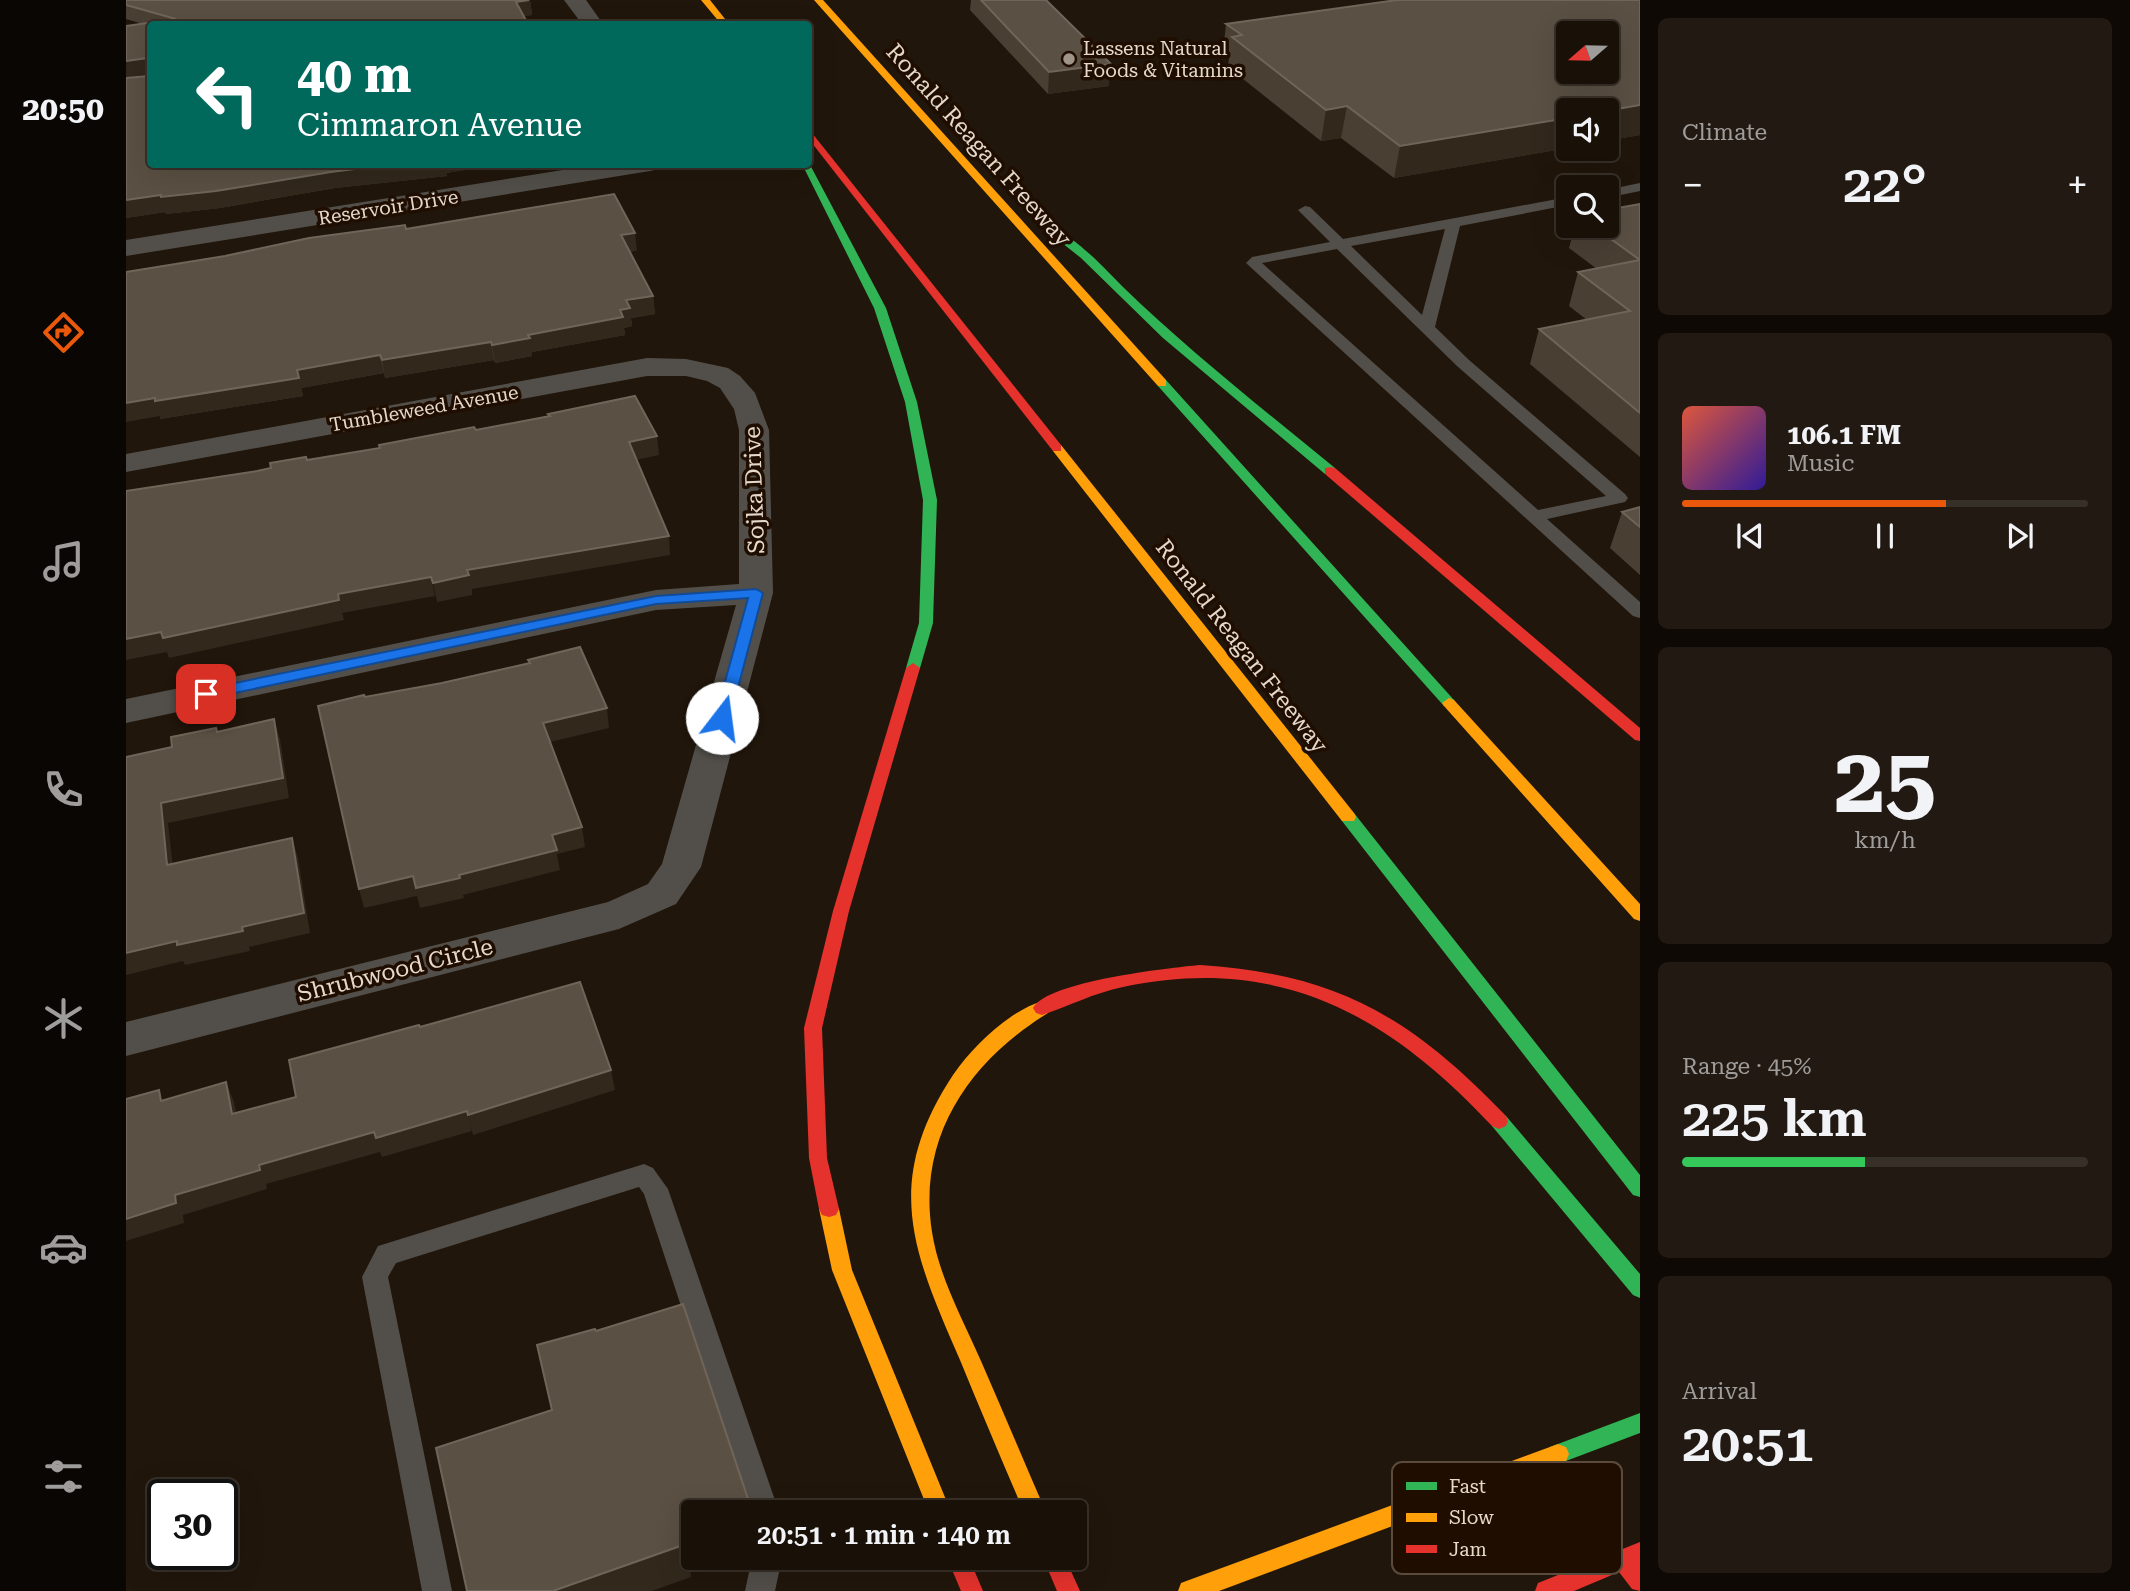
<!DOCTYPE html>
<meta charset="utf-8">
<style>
body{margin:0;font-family:"Roboto Serif",serif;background:#221912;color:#f1f3f6;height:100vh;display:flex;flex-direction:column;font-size:26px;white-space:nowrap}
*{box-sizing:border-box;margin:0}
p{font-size:23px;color:#9f9d9c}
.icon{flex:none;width:38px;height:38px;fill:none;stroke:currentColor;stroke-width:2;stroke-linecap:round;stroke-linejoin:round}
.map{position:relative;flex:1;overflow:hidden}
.sheet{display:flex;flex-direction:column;gap:18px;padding:18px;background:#0e0904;width:490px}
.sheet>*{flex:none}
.hud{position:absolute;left:21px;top:21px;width:665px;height:147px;border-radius:7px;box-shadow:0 7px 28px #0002,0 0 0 2px #373029;background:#00695c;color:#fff;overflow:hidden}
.needle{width:46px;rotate:250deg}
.controls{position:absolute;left:1430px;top:21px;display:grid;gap:14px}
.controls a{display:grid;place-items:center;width:63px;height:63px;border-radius:7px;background:#191008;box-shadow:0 7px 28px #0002,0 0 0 2px #373029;font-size:35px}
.speed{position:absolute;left:21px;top:1479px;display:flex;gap:14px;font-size:35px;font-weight:700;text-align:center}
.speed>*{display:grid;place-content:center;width:91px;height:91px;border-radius:50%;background:#191008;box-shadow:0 7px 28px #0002,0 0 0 2px #373029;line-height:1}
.speed .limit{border:4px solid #111;border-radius:10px;background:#fff;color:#111}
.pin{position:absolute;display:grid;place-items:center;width:60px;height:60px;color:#fff;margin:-30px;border-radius:14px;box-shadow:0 4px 10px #0006}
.me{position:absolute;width:77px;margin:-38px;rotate:15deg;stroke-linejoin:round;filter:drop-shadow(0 0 5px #0008)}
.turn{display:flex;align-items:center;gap:24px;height:147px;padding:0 35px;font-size:32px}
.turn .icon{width:91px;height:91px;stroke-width:2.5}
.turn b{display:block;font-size:49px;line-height:60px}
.big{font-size:52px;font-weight:600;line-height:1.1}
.sheet .tile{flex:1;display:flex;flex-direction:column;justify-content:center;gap:10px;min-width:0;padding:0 24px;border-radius:10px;background:#221912}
.sheet .dial{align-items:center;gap:0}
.dial b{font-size:91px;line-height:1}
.song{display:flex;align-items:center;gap:21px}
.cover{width:84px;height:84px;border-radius:10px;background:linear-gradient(135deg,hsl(10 70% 55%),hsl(250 70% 35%))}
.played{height:7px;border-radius:4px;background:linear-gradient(90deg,#ea580c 65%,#373029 65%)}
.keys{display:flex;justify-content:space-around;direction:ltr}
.heat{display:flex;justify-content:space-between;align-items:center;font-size:38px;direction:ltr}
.charge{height:10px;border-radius:5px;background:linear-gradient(90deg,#34c759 45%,#373029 0)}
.trip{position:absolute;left:555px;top:1500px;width:406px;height:70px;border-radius:7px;background:#191008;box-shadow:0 7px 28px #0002,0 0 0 2px #373029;font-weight:600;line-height:70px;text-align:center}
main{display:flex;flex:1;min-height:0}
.tabs{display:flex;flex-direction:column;width:126px;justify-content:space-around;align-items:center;background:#0a0603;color:#9f9d9c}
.tabs .icon{width:49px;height:49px}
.tabs .current{color:#ea580c}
.tabs b{font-size:32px;color:#f1f3f6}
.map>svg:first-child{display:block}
</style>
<main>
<nav class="tabs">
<b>20:50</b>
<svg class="icon current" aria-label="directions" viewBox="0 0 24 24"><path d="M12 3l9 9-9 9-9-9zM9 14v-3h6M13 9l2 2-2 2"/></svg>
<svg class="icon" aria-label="music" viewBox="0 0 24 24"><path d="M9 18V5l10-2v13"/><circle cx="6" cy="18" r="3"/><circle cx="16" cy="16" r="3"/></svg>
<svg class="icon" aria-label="phone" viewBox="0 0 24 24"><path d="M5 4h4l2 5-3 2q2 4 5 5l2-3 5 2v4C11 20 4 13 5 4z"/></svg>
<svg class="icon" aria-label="climate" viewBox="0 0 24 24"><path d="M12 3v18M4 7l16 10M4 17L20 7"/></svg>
<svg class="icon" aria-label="car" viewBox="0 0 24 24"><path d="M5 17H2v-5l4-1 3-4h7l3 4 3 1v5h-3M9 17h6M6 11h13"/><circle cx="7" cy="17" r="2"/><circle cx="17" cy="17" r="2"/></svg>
<svg class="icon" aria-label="filters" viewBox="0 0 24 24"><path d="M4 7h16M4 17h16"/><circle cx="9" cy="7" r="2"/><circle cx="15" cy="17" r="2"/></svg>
</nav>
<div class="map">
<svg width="1514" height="1591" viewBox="0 0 1514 1591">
<rect width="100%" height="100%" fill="#21160b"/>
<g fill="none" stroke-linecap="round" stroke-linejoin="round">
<!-- lane -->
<g fill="#524f4a" fill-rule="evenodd">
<path d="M 1514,183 L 1514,191 L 1480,198 L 1480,190 Z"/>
<path d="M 1442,197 L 1442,205 L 1334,226 L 1309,327 L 1343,360 L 1499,494 L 1502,498 L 1499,502 L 1421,519 L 1514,602 L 1514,618 L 1507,616 L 1120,263 L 1126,257 L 1204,242 L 1172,210 L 1179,206 L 1184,207 L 1217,239 ZM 1319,229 L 1296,315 L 1225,246 ZM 1211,249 L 1331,366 L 1480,496 L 1412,510 L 1136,263 Z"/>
<path d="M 518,1164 L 527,1168 L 542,1189 L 653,1512 L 623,1512 L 518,1194 L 513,1187 L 270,1263 L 262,1277 L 326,1591 L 296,1591 L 236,1277 L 252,1246 Z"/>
<path d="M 626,1558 L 656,1558 L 649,1591 L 619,1591 Z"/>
</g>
<!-- street -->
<g fill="#524f4a" fill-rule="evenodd">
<path d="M 438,0 L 460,0 L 477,24 L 456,24 Z"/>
<path d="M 474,164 L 536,164 L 533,169 L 524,171 L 0,256 L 0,240 Z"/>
<path d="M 521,358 L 560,359 L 602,368 L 614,376 L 629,393 L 643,430 L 647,593 L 575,867 L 550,904 L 493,929 L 0,1056 L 0,1022 L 482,902 L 522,884 L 536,864 L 610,605 L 530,610 L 0,723 L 0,699 L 530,590 L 613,584 L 613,430 L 608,409 L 594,388 L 581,381 L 560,376 L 521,376 L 0,472 L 0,454 Z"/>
</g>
<!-- fast -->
<g fill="#30b455" fill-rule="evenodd">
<path d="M 682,161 L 760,308 L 791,402 L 811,500 L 807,623 L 794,668 L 787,673 L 780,668 L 793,623 L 797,500 L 779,402 L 748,308 L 676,164 L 682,164 Z"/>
<path d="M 926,231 C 943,229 983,273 996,286 C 1063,351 1137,409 1209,468 L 1209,474 L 1199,474 L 1037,338 L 955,258 L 926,235 Z"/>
<path d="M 1036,379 L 1040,380 L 1328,700 L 1330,703 L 1328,706 L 1318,706 L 1032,386 L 1032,380 Z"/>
<path d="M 1222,811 L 1228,813 L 1514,1175 L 1514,1197 L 1507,1195 L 1216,821 L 1214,817 L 1216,813 Z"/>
<path d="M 1373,1113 L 1380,1116 L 1514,1274 L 1514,1298 L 1507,1295 L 1366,1126 L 1364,1121 L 1366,1116 Z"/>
<path d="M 1514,1413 L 1514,1433 L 1432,1464 L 1424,1461 L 1421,1454 L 1424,1447 Z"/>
</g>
<!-- slow -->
<g fill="#ff9f0a" fill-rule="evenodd">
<path d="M 575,0 L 584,0 L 603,24 L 595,24 Z"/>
<path d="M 688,0 L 697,0 L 1040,380 L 1040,386 L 1032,386 Z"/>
<path d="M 931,444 L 935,445 L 1228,813 L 1230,817 L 1228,821 L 1216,821 L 927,451 L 927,445 Z"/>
<path d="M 1323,698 L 1328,700 L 1514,904 L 1514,921 L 1508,919 L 1318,706 L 1316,703 Z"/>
<path d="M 916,1001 L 922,1003 L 925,1008 L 922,1013 C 844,1061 791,1136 806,1232 C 813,1277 837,1320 855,1361 C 877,1411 898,1462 920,1512 L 898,1512 C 876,1461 855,1411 834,1360 C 787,1252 756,1183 827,1075 C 847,1046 882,1012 916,1001 Z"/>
<path d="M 703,1201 L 710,1203 L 713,1209 L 726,1270 L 825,1512 L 803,1512 L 706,1270 L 693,1209 L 696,1203 Z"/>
<path d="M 1432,1444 L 1440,1447 L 1443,1454 L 1440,1461 L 1093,1591 L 1052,1591 L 1055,1583 L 1063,1580 Z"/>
</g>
<!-- jam -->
<g fill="#e5322d" fill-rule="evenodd">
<path d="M 682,128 L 935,445 L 935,451 L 927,451 L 682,138 Z"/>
<path d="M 1204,467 L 1209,468 L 1514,728 L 1514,741 L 1509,740 L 1199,474 L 1199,468 Z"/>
<path d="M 787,663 L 794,668 L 723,911 L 696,1028 L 701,1158 L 713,1209 L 710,1215 L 703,1217 L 696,1215 L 693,1209 L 683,1158 L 678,1028 L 707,911 L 780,668 Z"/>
<path d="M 1074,965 C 1212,974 1286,1018 1380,1116 L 1382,1121 L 1380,1126 L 1373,1129 L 1366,1126 C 1262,1015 1154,954 997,987 C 968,993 943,1006 916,1015 L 910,1013 L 907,1008 C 922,981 1043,968 1074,965 Z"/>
<path d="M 1514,1542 L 1514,1591 L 1506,1589 L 1493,1572 L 1448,1591 L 1409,1591 L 1412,1583 Z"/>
<path d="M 821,1558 L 843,1558 L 857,1591 L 835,1591 Z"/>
<path d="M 917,1558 L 939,1558 L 954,1591 L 931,1591 Z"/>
</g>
</g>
<!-- wall -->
<g fill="#4a3f33" fill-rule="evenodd">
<path d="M 0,0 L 404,0 L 406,15 L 398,16 L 402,24 L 24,24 L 24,164 L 375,164 L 320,173 L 321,176 L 209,188 L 94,208 L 40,214 L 39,212 L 0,218 L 0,78 L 22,76 L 22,74 L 0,77 L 0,26 L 17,24 L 0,19 Z"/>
<path d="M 845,0 L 920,0 L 983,86 L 922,94 L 844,10 Z"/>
<path d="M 1271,0 L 1514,0 L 1514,135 L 1480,141 L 1480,110 L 1442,110 L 1442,148 L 1268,178 L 1215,138 L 1195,141 L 1102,67 L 1103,58 L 1097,53 L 1100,24 ZM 1442,33 L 1480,33 L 1480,72 L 1442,72 Z"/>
<path d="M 1514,204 L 1514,457 L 1404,364 L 1413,329 L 1461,320 L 1443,306 L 1452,272 L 1471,269 L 1443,248 L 1449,226 L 1480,226 Z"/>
<path d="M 280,229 L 511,250 L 504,252 L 527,296 L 529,314 L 505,318 L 506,326 L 498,328 L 499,335 L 406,352 L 406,356 L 369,363 L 368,360 L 259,378 L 258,373 L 175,388 L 177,396 L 34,419 L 34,416 Z"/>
<path d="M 1514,507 L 1514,575 L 1484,548 L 1496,512 Z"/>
</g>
<!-- shaded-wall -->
<g fill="#32281c">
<path d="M 404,0 L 406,15 L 392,17 L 390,2 Z"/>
<path d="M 22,58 L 24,74 L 0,77 L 0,61 Z"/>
<path d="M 985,64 L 983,86 L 922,94 L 923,72 Z"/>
<path d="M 1514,105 L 1514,135 L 1480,141 L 1480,111 Z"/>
<path d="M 1221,106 L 1215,138 L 1195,141 L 1200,110 Z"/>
<path d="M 1442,118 L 1442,148 L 1268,178 L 1274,146 Z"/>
<path d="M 268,164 L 375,164 L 320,173 L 321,176 L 209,188 L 94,208 L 40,214 L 39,212 L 0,218 L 0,200 L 205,172 Z"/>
<path d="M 509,233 L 511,250 L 497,253 L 495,235 Z"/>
<path d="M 527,296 L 529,314 L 505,318 L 506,326 L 498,328 L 499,335 L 406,352 L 406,356 L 369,363 L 366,345 L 494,310 L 500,300 Z"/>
<path d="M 365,342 L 368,360 L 259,378 L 256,360 Z"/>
<path d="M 254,355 L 258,373 L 175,388 L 171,370 Z"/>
<path d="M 173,378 L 177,396 L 34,419 L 34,416 L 0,422 L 0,403 Z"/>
<path d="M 531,436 L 533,455 L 505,461 L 503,442 Z"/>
<path d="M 543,536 L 544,555 L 346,589 L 346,595 L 311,602 L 307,583 L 341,570 Z"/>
<path d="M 305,577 L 309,596 L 216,613 L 212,594 Z"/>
<path d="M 213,600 L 218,620 L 43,658 L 41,652 L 0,660 L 0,639 Z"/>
<path d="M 481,708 L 483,728 L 420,743 L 417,723 Z"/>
<path d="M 148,719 L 154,739 L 163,798 L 42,823 L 49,885 L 41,865 L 35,803 Z"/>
<path d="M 456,827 L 459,847 L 431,854 L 434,870 L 337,895 L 338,898 L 294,908 L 291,896 L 238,908 L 233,889 L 287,876 L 333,875 L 426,835 Z"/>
<path d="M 166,838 L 172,858 L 184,933 L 123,947 L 124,951 L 59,965 L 57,961 L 0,975 L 0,953 L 116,927 Z"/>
<path d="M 485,1070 L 489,1090 L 347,1135 L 342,1115 Z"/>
<path d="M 100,1082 L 108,1102 L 114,1134 L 106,1114 Z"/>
<path d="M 341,1111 L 346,1131 L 256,1157 L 254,1152 L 140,1184 L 141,1189 L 57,1215 L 58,1223 L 0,1241 L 0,1219 L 49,1195 L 133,1165 L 248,1132 Z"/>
<path d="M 622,1499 L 623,1512 L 585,1512 Z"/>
<path d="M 567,1518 L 567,1553 L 562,1555 L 565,1577 L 526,1591 L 427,1591 L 554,1523 Z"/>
</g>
<!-- building -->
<g fill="#5a5043" stroke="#706558" stroke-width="2" fill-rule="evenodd">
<path d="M 0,0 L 403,0 L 390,2 L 402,24 L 24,24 L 24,164 L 268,164 L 205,172 L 90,191 L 35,197 L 35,195 L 0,200 L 0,78 L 22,76 L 22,58 L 0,61 L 0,26 L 50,19 L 0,5 Z"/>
<path d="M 855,0 L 920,0 L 985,64 L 923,72 Z"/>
<path d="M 1271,0 L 1514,0 L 1514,105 L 1480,111 L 1442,110 L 1442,118 L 1274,146 L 1221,106 L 1200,110 L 1106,37 L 1116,35 L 1100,24 ZM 1442,33 L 1480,33 L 1480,72 L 1442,72 Z"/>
<path d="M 488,194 L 509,233 L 495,235 L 527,296 L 500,300 L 504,308 L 494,310 L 497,317 L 402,335 L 404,338 L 366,345 L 365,342 L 256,360 L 254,355 L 171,370 L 173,378 L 29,401 L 29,398 L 0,403 L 0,272 L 99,256 L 183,238 L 279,225 L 280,229 Z"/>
<path d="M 1514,204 L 1514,413 L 1413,329 L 1504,311 L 1452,272 L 1514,260 L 1467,226 L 1480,226 L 1480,210 Z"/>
<path d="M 509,396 L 531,436 L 503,442 L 543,536 L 341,570 L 343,575 L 307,583 L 305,577 L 212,594 L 213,600 L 37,638 L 35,632 L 0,639 L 0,491 L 131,471 L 145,468 L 144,463 L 180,457 L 181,460 L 254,448 L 253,445 L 348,427 L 350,430 L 424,416 L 422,414 Z"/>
<path d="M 1514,507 L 1514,527 L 1496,512 Z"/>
<path d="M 454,647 L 481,708 L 417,723 L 456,827 L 426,835 L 431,850 L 333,875 L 334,878 L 290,888 L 287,876 L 233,889 L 192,706 L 238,695 L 239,697 L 316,683 L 404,663 L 402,660 Z"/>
<path d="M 148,719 L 157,778 L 35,803 L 41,865 L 166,838 L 178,913 L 116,927 L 117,931 L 51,945 L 51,941 L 0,953 L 0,757 L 46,747 L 45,737 L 90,728 L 91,732 Z"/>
<path d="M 454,982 L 485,1070 L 342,1115 L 341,1111 L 250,1138 L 248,1132 L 133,1165 L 134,1170 L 49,1195 L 50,1203 L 0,1219 L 0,1099 L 33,1090 L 35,1101 L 100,1082 L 106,1114 L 170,1097 L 163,1060 L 293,1025 L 294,1027 Z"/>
<path d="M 557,1304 L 622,1499 L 585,1512 L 567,1512 L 567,1518 L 554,1523 L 560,1544 L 427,1591 L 341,1591 L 310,1448 L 426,1410 L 411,1345 L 469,1329 L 470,1331 Z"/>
</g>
<!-- route -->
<path fill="#1a73e8" stroke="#114b97" stroke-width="2" d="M 630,589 L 637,593 L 604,718 L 596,723 L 589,718 L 622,598 L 530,604 L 80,699 L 73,694 L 80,689 L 530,596 Z"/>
<!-- markers -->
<circle fill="#a09488" stroke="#1f0e00" stroke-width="2.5" cx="943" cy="59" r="7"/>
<g text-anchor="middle" stroke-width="7" stroke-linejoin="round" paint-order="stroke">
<!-- far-poi labels -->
<g font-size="19" fill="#e5d8cc" stroke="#1f0e00" text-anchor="start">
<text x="957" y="55">Lassens Natural<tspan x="957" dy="22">Foods &amp; Vitamins</tspan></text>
</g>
<!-- far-street labels -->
<g font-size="19" fill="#e5d8cc" stroke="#1f0e00">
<text transform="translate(262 207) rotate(-9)" y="7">Reservoir Drive</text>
<text transform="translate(298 408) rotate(-10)" y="7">Tumbleweed Avenue</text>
</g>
<!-- street labels -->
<g font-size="23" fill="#e5d8cc" stroke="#1f0e00">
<text transform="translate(853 145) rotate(48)" y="8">Ronald Reagan Freeway</text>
<text transform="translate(628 490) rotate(-92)" y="8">Sojka Drive</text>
<text transform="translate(1116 646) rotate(52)" y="8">Ronald Reagan Freeway</text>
<text transform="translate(269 970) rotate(-14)" y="8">Shrubwood Circle</text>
</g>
</g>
<!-- legend -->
<rect x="1266" y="1462" width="230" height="112" rx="10" fill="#1f0e00" stroke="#5a4b3d" stroke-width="2"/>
<rect x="1280" y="1482" width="31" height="8" fill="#30b455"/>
<rect x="1280" y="1513" width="31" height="9" fill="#ff9f0a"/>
<rect x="1280" y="1545" width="31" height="8" fill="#e5322d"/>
<g font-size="19" fill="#e5d8cc">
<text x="1323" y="1493">Fast</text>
<text x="1323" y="1524">Slow</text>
<text x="1323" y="1556">Jam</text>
</g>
</svg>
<div class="controls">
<a><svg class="needle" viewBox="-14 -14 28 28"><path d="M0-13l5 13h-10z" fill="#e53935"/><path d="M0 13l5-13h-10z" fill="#9f9d9c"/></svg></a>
<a><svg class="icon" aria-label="sound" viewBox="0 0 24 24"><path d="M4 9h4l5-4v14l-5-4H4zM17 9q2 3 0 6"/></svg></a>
<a><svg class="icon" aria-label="search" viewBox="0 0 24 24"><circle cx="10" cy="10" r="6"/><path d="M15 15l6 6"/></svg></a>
</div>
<div class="speed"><div class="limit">30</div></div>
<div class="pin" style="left:80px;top:694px;background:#d93025"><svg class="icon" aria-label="arrive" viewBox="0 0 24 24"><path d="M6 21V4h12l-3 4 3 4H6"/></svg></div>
<svg class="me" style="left:596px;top:718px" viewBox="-20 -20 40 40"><circle r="19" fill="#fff"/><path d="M0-13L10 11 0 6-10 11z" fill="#1a73e8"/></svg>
<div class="trip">20:51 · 1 min · 140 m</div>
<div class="hud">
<div class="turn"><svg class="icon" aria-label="left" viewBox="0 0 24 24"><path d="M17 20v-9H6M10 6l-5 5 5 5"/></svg><div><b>40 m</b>Cimmaron Avenue</div></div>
</div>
</div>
<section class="sheet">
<div class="tile"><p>Climate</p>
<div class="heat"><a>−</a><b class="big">22°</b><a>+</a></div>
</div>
<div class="tile">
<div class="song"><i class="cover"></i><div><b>106.1 FM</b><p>Music</p></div></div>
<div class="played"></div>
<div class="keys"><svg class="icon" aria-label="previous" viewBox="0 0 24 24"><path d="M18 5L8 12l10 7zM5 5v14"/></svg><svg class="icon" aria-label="pause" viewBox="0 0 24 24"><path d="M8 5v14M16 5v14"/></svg><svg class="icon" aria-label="next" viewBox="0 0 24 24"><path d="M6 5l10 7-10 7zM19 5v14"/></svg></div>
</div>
<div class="tile dial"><b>25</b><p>km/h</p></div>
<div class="tile"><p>Range · 45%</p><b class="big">225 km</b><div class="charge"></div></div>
<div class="tile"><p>Arrival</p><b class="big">20:51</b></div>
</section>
</main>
